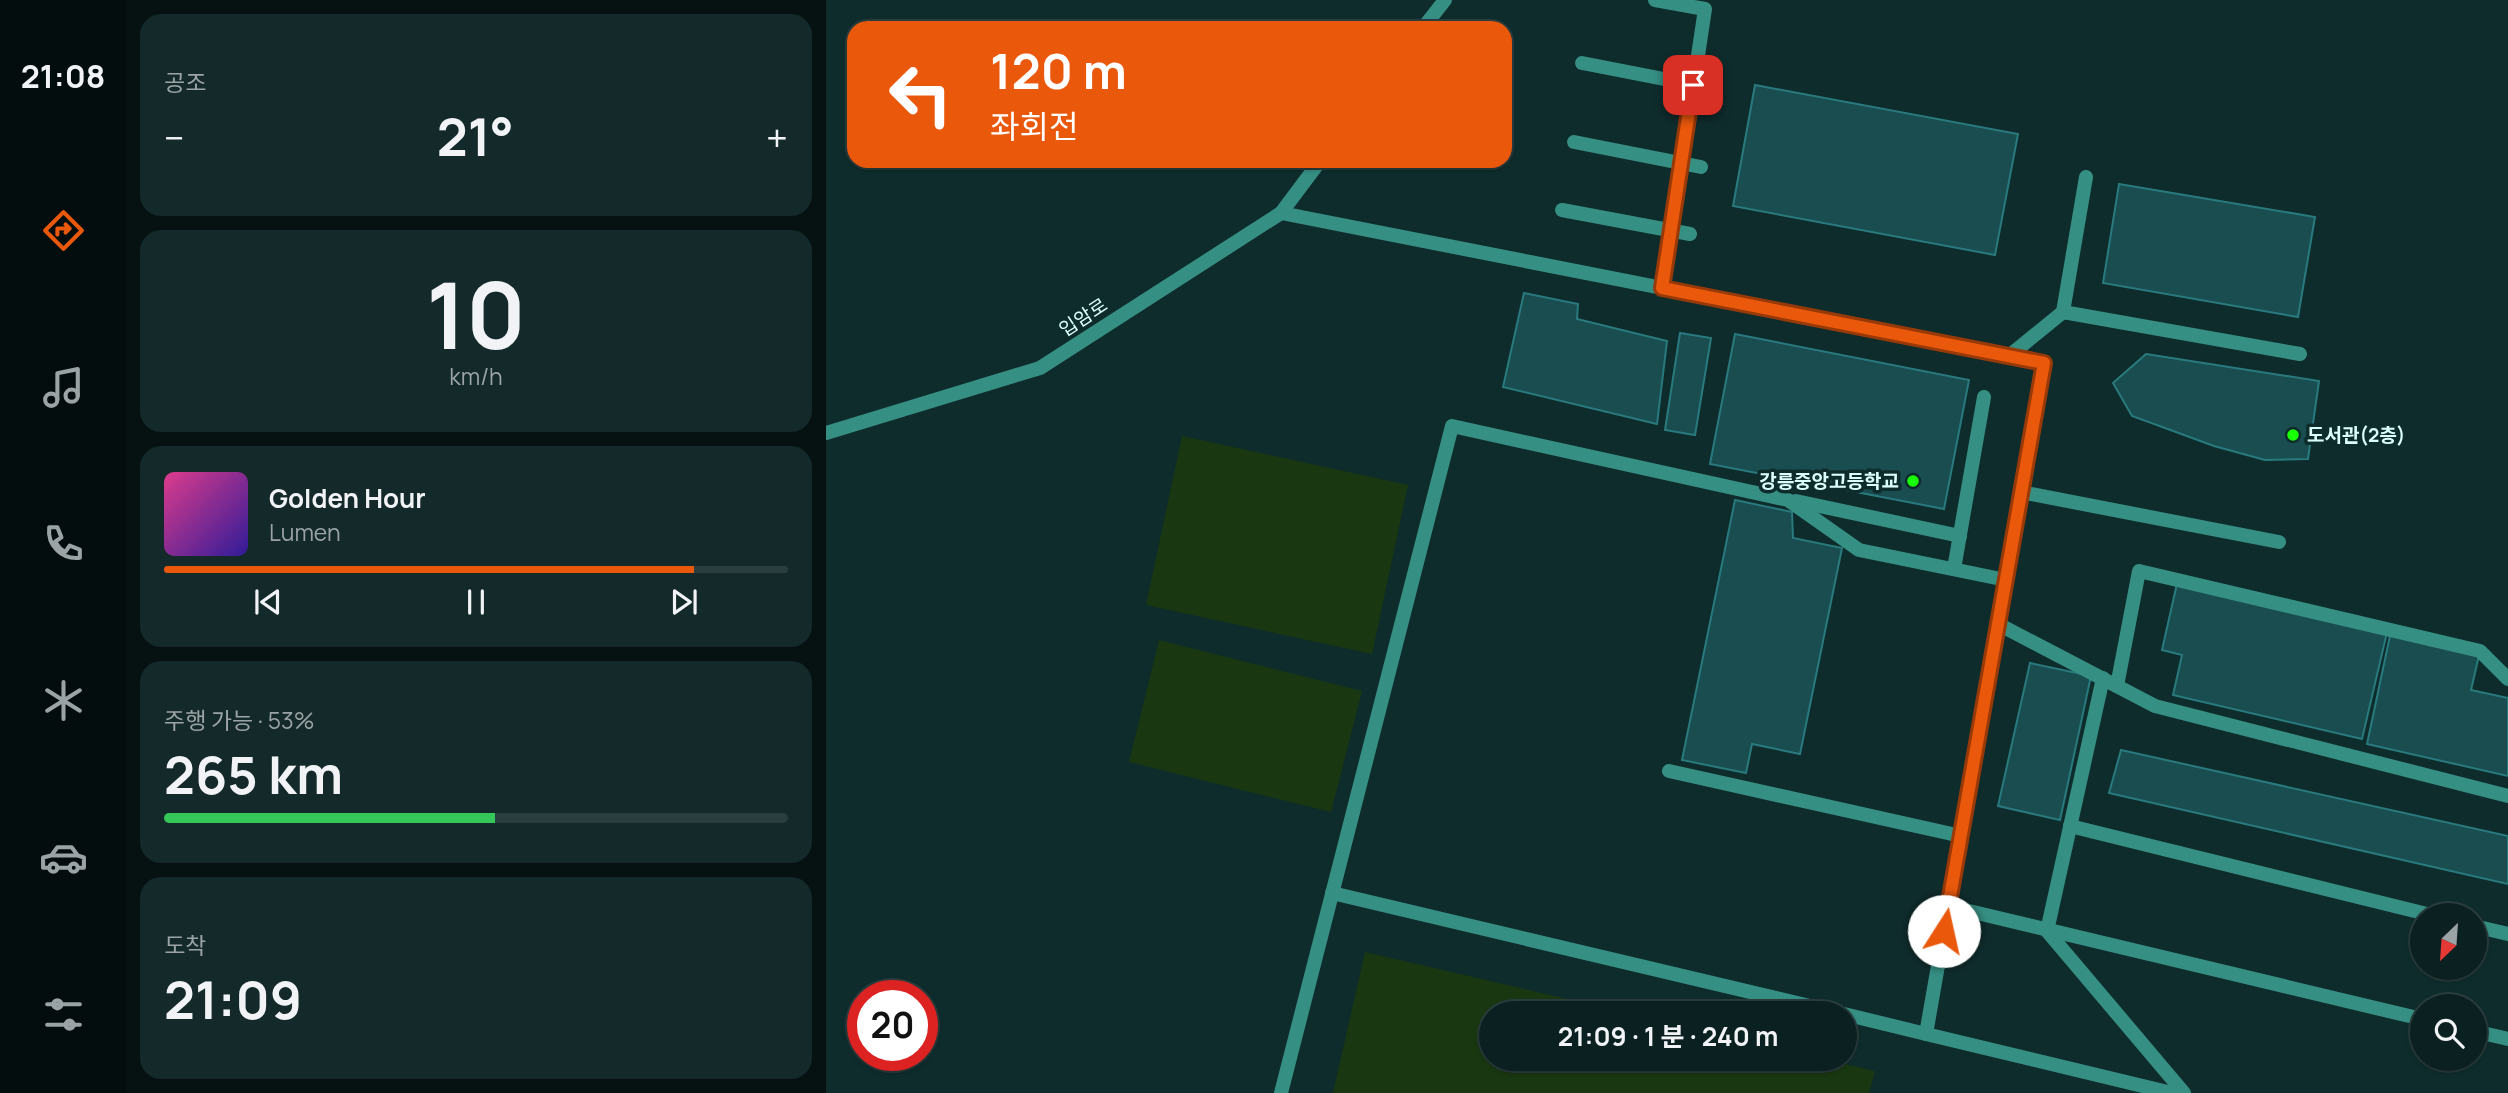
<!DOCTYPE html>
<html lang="ko">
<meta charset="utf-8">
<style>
body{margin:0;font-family:Manrope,"Noto Sans KR",sans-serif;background:#14292a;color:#f1f3f6;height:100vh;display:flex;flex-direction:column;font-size:26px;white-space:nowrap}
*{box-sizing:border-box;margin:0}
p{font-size:23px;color:#9aa3a5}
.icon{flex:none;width:38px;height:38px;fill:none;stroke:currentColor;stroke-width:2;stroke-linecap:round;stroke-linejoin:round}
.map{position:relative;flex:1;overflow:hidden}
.sheet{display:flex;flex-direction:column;gap:14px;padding:14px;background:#061212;width:700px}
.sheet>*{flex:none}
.guide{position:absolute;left:21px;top:21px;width:665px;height:147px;border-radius:21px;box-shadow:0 2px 5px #0004,0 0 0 2px #2b3e3f;background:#ea580c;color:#fff;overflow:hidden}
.needle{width:46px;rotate:205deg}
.buttons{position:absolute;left:1584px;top:903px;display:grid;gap:14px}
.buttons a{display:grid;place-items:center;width:77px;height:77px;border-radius:50%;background:#0b2121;box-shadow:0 2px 5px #0004,0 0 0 2px #2b3e3f;font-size:35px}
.speed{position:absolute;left:21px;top:980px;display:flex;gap:14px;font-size:35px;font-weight:700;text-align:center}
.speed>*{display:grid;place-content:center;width:91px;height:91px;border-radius:50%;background:#0b2121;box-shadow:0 2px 5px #0004,0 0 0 2px #2b3e3f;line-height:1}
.speed .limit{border:10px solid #d22;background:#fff;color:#111}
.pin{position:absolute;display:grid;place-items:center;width:60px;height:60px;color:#fff;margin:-30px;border-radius:14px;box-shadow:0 4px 10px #0006}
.me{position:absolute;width:77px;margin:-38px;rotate:10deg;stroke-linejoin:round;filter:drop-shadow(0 0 5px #0008)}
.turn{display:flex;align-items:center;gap:24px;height:147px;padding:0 28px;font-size:32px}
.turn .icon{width:91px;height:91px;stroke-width:2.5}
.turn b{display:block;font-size:49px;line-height:60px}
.big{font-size:52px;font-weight:700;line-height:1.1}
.sheet .card{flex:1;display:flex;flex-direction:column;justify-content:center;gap:10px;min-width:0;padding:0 24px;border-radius:21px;background:#14292a}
.sheet .dial{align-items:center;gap:0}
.dial b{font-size:91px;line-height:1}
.song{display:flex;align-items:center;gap:21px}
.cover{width:84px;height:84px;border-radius:10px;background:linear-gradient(135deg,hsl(330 70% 55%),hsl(250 70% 35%))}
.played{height:7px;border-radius:4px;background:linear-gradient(90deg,#ea580c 85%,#2b3e3f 85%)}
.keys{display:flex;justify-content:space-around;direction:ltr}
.heat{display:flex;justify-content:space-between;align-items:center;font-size:38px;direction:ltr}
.charge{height:10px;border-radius:5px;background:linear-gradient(90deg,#34c759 53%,#2b3e3f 0)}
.trip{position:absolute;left:653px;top:1001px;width:378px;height:70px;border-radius:35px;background:#0b2121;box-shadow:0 2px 5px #0004,0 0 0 2px #2b3e3f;font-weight:700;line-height:70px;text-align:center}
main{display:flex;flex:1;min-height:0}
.tab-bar{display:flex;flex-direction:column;width:126px;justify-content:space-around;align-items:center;background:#040d0d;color:#9aa3a5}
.tab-bar .icon{width:49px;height:49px}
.tab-bar .selected{color:#ea580c}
.tab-bar b{font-size:32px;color:#f1f3f6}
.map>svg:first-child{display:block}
</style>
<main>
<nav class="tab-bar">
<b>21:08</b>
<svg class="icon selected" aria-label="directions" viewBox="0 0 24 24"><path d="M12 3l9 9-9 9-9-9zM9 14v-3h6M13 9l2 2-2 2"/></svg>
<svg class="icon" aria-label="music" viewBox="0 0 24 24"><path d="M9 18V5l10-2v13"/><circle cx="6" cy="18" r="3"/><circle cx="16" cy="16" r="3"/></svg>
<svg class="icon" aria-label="phone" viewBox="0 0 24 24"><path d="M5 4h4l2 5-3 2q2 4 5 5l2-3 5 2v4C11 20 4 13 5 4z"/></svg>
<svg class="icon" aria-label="climate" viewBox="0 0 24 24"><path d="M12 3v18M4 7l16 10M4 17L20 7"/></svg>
<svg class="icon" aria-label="car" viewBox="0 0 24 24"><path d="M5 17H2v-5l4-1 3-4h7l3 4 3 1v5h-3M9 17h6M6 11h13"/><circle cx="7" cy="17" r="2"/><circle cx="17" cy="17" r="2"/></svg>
<svg class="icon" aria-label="filters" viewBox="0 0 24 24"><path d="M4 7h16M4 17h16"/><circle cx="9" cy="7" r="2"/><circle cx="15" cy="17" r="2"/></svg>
</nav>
<section class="sheet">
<div class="card"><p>공조</p>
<div class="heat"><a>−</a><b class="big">21°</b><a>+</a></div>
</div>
<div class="card dial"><b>10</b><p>km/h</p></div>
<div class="card">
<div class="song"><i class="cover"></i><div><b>Golden Hour</b><p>Lumen</p></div></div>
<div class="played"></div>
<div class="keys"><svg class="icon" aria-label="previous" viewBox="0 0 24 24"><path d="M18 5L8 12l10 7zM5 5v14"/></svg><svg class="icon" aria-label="pause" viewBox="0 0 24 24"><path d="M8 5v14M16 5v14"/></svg><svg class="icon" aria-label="next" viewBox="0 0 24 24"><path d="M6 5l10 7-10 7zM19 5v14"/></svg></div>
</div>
<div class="card"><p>주행 가능 · 53%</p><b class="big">265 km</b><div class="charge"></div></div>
<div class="card"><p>도착</p><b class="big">21:09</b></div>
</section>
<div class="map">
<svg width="1682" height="1093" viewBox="0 0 1682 1093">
<rect width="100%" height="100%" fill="#0f2c2c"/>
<!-- green -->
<g fill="#193711">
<path d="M 356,436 L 582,485 L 546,654 L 320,605 Z"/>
<path d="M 333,640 L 536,691 L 505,812 L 303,762 Z"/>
<path d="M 539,952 L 802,1013 L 665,1013 L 665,1059 L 997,1059 L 1049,1071 L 1043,1093 L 507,1093 Z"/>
</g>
<!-- building -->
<g fill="#194d4f" stroke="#297a7d" stroke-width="2">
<path d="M 929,85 L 1192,134 L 1169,255 L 907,206 Z"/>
<path d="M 1293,184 L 1489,217 L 1472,317 L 1277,283 Z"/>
<path d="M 698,293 L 752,304 L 751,319 L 841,341 L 831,424 L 677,387 Z"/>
<path d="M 854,333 L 885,338 L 869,435 L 839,430 Z"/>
<path d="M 909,334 L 1143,380 L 1118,509 L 884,464 Z"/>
<path d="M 1320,354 L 1493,381 L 1482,459 L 1439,460 L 1388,446 L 1306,416 L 1287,383 Z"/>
<path d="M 909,500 L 966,512 L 967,538 L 1016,548 L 974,754 L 926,744 L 920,773 L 856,760 Z"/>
<path d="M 1352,579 L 1562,628 L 1536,739 L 1347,695 L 1356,655 L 1336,650 Z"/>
<path d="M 1565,631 L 1654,651 L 1645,690 L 1682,698 L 1682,776 L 1541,744 Z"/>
<path d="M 1204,663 L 1265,676 L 1234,820 L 1172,806 Z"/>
<path d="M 1295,750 L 1682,836 L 1682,884 L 1283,793 Z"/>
</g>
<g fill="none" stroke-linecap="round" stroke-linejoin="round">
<!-- service -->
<g stroke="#368f83" stroke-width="14">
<path d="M 829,0 L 879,9 L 837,288"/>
<path d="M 756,63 L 884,88"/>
<path d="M 748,142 L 875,167"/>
<path d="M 736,210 L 864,234"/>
<path d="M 455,213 L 1218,363 L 1100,1034 L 1346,1093"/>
<path d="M 1237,312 L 1260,177"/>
<path d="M 1183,356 L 1237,312 L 1474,354"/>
<path d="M 1195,492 L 1453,542"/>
<path d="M 970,501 L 1134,536"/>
<path d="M 1128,569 L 1158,397"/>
<path d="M 1172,624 L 1329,706 L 1682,796"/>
<path d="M 1277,678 L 1221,931 L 1358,1093"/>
<path d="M 1291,686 L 1313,571 L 1654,651 L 1682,679"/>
<path d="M 843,771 L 1135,836"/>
<path d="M 1244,826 L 1605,915"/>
<path d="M 506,893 L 1013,1013"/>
<path d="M 1122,906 L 1596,1019"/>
<path d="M 1648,926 L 1682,934"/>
<path d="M 1018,1014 L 1100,1034"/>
<path d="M 1648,1031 L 1682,1039"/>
<path d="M 455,1093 L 626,426 L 962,500 L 1033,550 L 1180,580"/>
</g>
<!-- tertiary -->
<g stroke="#368f83" stroke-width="14">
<path d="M 597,28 L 619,0"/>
<path d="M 0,433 L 214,368 L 455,213 L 494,161"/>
</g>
</g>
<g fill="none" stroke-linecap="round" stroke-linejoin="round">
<defs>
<path id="route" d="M 867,85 L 836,288 L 1218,363 L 1118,931"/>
</defs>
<!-- route casing -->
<use href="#route" stroke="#983908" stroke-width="18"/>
<!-- route -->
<use href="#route" stroke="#ea580c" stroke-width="12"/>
</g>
<!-- markers -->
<g fill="#18ff06" stroke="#0f2c2c" stroke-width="2.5">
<circle cx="1467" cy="435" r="7"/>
<circle cx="1087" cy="481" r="7"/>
</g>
<g text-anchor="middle" stroke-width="7" stroke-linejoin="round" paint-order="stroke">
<!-- street labels -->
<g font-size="19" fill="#dafffd" stroke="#0f2c2c">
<text transform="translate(257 317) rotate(-33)" y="7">입암로</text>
</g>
<!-- poi labels -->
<g font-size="19" font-weight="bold" fill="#dafffd" stroke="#0f2c2c" text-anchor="start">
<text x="1481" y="442">도서관(2층)</text>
<text x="1073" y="488" text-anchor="end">강릉중앙고등학교</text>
</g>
</g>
</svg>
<div class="buttons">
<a><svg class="needle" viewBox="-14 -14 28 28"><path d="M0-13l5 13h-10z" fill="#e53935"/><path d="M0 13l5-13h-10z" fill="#9aa3a5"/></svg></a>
<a><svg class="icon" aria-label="search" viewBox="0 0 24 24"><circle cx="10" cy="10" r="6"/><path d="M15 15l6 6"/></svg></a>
</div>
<div class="speed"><div class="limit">20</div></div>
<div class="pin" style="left:867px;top:85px;background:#d93025"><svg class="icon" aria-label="arrive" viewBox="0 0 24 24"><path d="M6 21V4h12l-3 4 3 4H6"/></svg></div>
<svg class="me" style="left:1118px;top:931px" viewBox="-20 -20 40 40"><circle r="19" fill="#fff"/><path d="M0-13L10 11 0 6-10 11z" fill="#ea580c"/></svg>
<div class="trip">21:09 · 1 분 · 240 m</div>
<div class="guide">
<div class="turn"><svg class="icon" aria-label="left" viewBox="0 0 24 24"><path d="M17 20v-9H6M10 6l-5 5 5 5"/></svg><div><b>120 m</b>좌회전</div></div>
</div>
</div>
</main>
